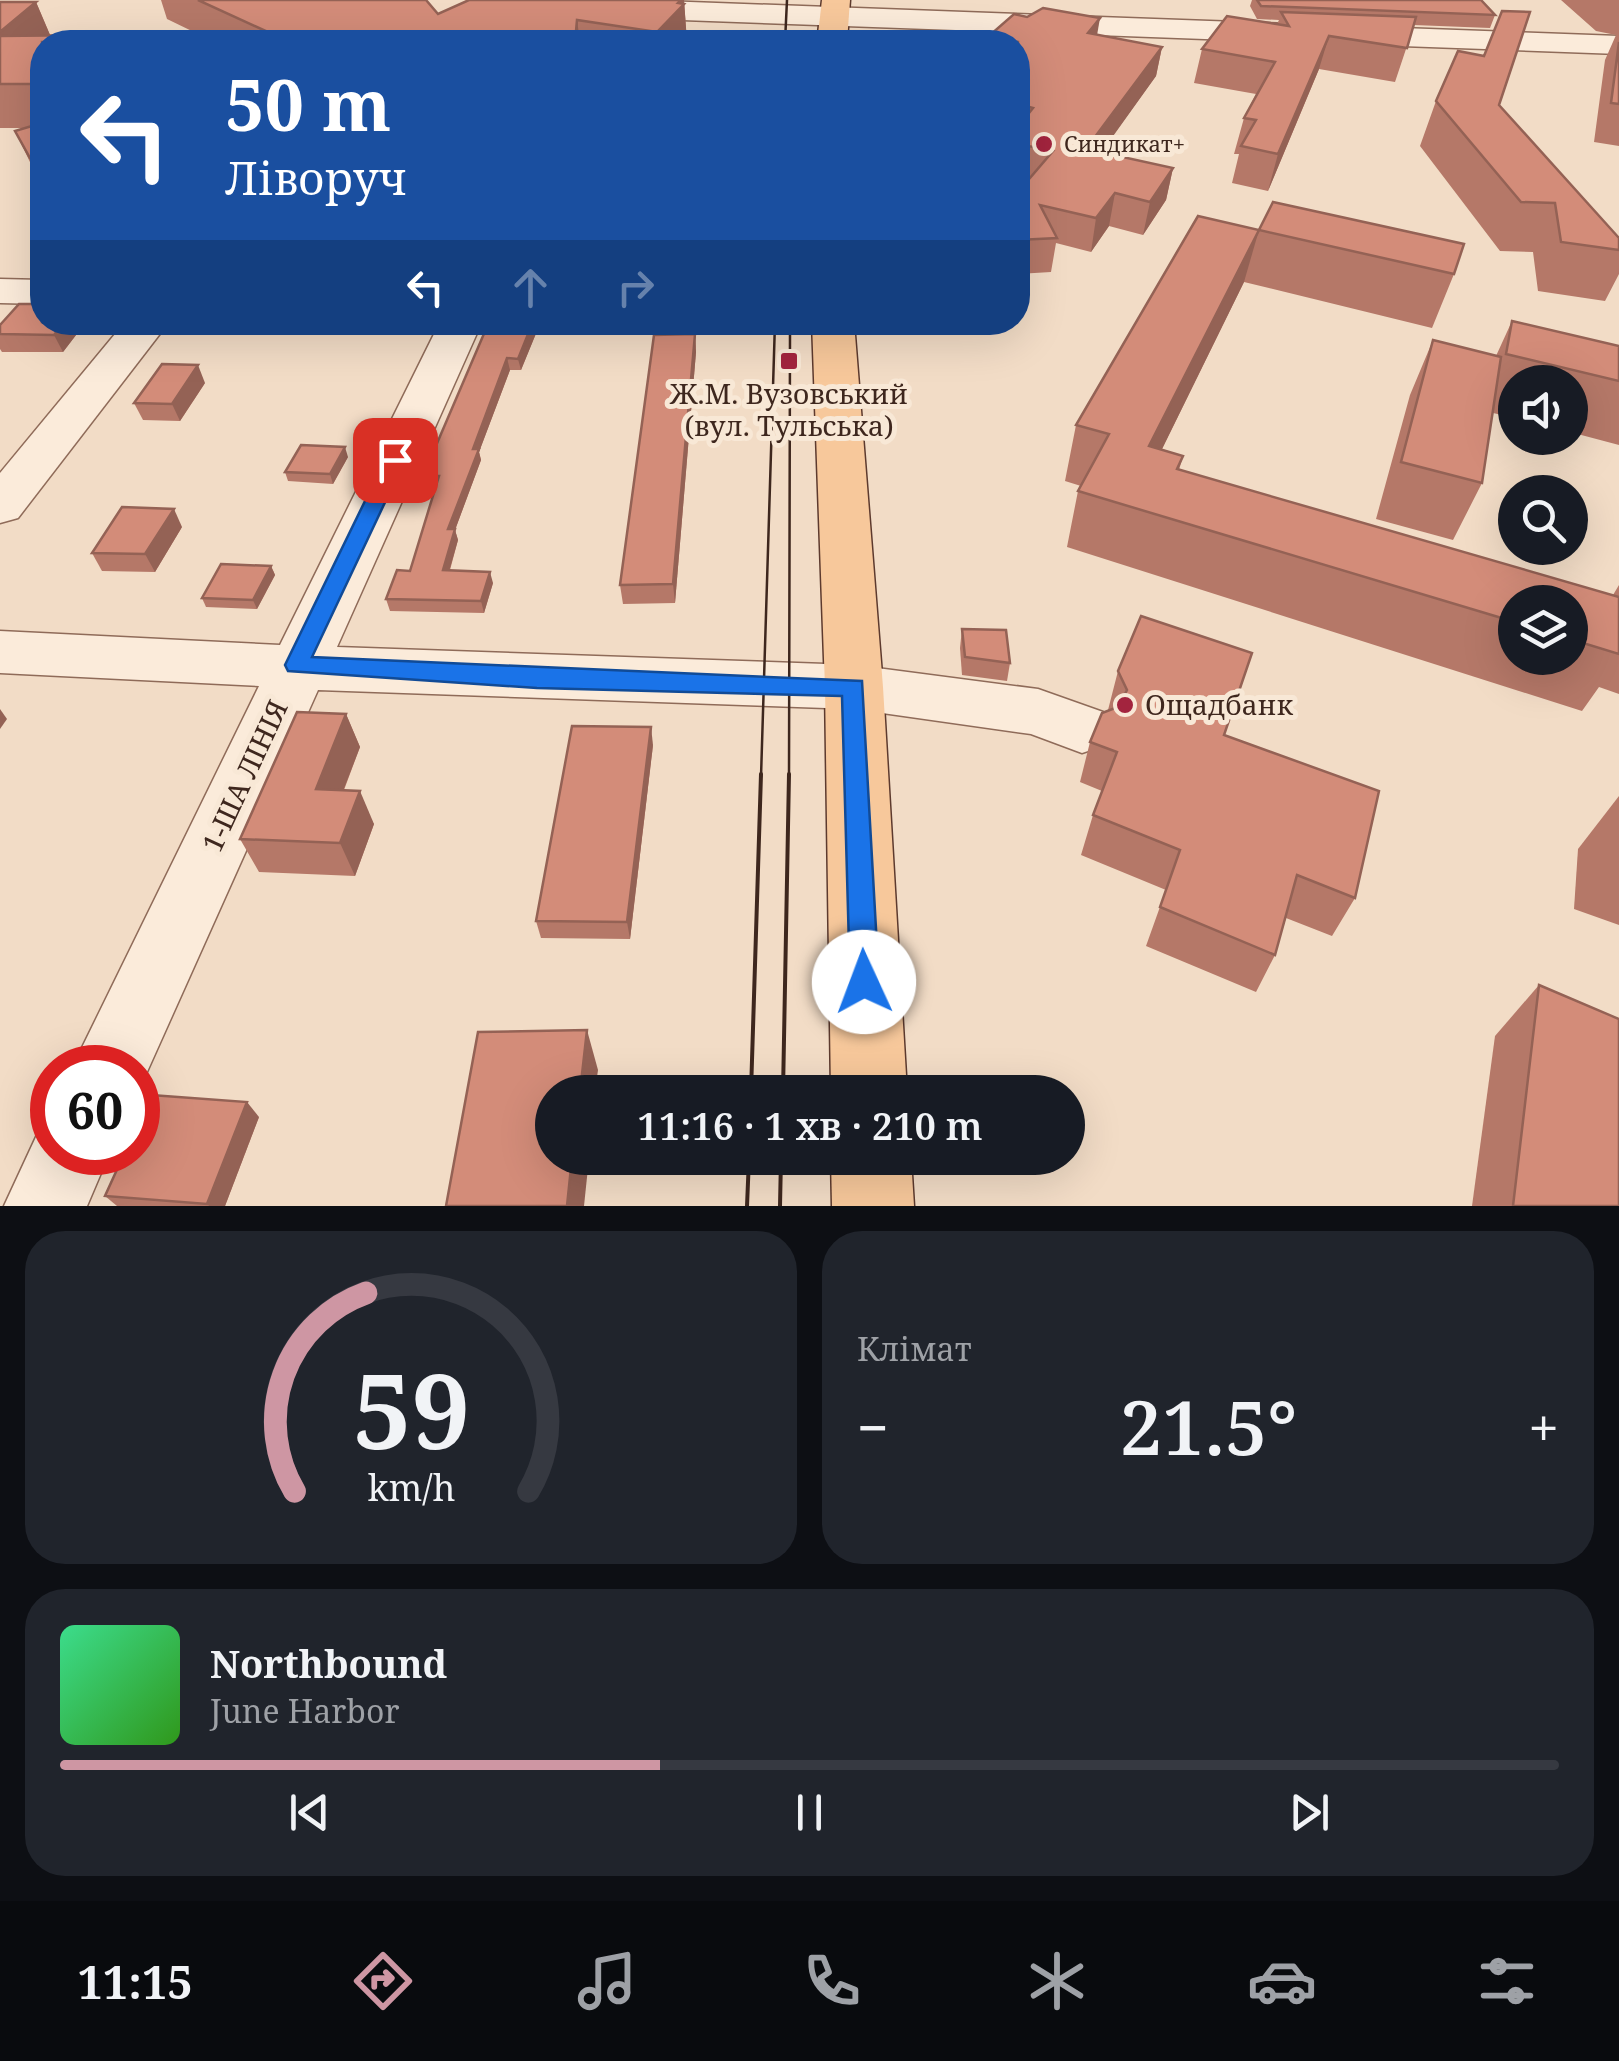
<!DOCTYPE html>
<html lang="uk">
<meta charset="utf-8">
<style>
body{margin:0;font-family:"Noto Serif",serif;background:#20242c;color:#f1f3f6;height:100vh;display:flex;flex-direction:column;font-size:38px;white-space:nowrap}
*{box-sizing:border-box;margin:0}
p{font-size:32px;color:#9ea1a6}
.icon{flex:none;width:55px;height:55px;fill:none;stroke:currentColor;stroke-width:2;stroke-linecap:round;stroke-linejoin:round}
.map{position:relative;height:1206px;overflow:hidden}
.details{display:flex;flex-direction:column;gap:25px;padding:25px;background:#0d0f14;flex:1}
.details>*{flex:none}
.hud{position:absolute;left:30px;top:30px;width:1000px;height:305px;border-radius:40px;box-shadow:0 10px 40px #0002;background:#1a4fa0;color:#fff;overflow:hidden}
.buttons{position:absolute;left:1498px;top:365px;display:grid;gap:20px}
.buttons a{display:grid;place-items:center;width:90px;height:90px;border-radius:50%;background:#171b24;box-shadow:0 10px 40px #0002;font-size:50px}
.speed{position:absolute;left:30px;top:1045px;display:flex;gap:20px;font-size:50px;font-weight:700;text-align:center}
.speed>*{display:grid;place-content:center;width:130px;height:130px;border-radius:50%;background:#171b24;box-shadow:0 10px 40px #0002;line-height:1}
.speed .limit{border:15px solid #d22;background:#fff;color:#111}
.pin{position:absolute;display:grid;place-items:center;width:85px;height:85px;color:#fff;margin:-42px;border-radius:20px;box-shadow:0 5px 15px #0006}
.me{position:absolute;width:110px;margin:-55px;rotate:358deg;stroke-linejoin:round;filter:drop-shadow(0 0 8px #0008)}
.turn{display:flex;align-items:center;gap:35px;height:210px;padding:0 30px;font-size:45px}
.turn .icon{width:130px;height:130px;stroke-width:2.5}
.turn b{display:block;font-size:70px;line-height:85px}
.lanes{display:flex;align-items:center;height:95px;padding:0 30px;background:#0003;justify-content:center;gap:50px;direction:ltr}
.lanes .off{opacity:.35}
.big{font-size:75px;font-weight:600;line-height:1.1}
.details .card{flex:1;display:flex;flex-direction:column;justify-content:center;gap:15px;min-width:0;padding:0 35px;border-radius:40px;background:#20242c}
.details .dial{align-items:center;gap:0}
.dial svg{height:260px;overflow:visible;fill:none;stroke:#363941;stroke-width:7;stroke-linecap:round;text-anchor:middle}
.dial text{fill:#f1f3f6;stroke:none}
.song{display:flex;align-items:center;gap:30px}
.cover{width:120px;height:120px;border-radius:15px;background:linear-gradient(135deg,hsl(150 70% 55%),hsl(110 70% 35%))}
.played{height:10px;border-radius:5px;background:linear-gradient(90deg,#ce96a3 40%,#363941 40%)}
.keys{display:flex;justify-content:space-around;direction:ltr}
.heat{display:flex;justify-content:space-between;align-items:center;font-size:55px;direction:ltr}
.details .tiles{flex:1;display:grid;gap:25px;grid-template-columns:1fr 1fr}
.card:last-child{grid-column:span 2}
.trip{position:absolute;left:535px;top:1075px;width:550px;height:100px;border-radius:50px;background:#171b24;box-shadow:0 10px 40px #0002;font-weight:600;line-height:100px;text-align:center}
.menu{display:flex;height:160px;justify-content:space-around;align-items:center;background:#090b0e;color:#9ea1a6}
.menu .icon{width:70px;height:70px}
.menu .selected{color:#ce96a3}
.menu b{font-size:45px;color:#f1f3f6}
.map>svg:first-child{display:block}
</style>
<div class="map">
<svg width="1619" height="1206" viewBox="0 0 1619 1206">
<rect width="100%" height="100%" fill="#f2dcc6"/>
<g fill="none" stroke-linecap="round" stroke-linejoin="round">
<defs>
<g id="minor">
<path d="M 512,0 L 636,0 L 1619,36 L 1619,54 L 655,19 L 526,8 Z"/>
<path d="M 0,279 L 42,280 L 42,304 L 0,303 Z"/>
<path d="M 125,322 L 169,322 L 18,518 L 0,523 L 0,473 Z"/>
<path d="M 440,322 L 482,322 L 337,647 L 854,665 L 1038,689 L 1103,712 L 1112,729 L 1103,746 L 1082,753 L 1031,734 L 854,709 L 318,690 L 138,1092 L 138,1068 L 72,1068 L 259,686 L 0,673 L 0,631 L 280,645 Z"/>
<path d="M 52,1120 L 52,1152 L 110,1152 L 87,1206 L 4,1206 L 42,1124 Z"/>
</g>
<g id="major">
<path d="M 822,0 L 850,0 L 847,42 L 817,42 Z"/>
<path d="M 812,322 L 854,322 L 883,687 L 907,1092 L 831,1092 L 825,687 Z"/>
<path d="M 831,1158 L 911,1158 L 914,1206 L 832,1206 Z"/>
</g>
</defs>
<!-- minor casing -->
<use href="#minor" stroke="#8f6b59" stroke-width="3"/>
<!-- major casing -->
<use href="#major" stroke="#5d3a2e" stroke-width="3"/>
<!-- minor -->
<use href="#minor" fill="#fbebda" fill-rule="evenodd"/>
<!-- major -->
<use href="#major" fill="#f7c89b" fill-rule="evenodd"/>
<!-- tram-far1 -->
<g stroke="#3e271e" stroke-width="2.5">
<path d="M 785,42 L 787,0"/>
<path d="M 761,777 L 775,322"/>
<path d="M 789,777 L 790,333"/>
</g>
<!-- tram -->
<g stroke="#3e271e" stroke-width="4">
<path d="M 751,1092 L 761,774"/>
<path d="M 783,1092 L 789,774"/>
<path d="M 747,1206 L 749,1158"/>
<path d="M 780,1206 L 781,1158"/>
</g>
</g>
<!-- wall -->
<g fill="#b57868" fill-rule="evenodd">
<path d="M 161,0 L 426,0 L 438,14 L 469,0 L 684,0 L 687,42 L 42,42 L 42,187 L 15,131 L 26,128 L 0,128 L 0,2 L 36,2 L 50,35 L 198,34 L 167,19 Z"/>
<path d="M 1252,0 L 1481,0 L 1495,15 L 1490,28 L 1414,25 L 1395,82 L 1319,69 L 1268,191 L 1232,183 L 1239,154 L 1234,154 L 1244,118 L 1256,94 L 1194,83 L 1202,49 L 1277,24 L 1279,20 L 1257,19 L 1250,6 Z"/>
<path d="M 1561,0 L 1619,0 L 1619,146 L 1594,142 L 1605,60 L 1616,35 L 1596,31 Z"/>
<path d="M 1097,35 L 1162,47 L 1156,76 L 1101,152 L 1173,168 L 1166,200 L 1143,235 L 1109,226 L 1091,252 L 1056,243 L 1051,272 L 1018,274 L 1018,192 L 1029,179 L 1018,177 L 1018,42 Z"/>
<path d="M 1436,101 L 1499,105 L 1619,238 L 1619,274 L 1605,301 L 1538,291 L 1533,252 L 1500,251 L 1420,146 Z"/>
<path d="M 1198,216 L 1454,274 L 1432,328 L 1244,282 L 1162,449 L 1183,456 L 1179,470 L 1613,595 L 1619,585 L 1619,694 L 1599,687 L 1582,711 L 1067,547 L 1078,491 L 1081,486 L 1065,481 L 1076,425 ZM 1515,602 L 1570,602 L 1570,658 L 1515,658 Z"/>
<path d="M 1512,321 L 1619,346 L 1619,445 L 1570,432 L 1570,382 L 1515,382 L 1515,418 L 1493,413 L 1482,483 L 1453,540 L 1376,519 L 1410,395 L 1433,340 L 1496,356 Z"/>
<path d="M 42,322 L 86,322 L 63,352 L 2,352 L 0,349 L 0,325 Z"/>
<path d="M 489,322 L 535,322 L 537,331 L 521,370 L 510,370 L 479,452 L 481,460 L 455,530 L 458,540 L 450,570 L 493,583 L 484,613 L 390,611 L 386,599 L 410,571 L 436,488 L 426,487 L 423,476 Z"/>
<path d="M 695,334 L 696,352 L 675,603 L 623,604 L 620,585 Z"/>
<path d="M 205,383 L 180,421 L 143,420 L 134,403 Z"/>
<path d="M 348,457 L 333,484 L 288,481 L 285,472 Z"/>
<path d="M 182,527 L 155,572 L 102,571 L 92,553 Z"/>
<path d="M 271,566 L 275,575 L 257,609 L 206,607 L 202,598 Z"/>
<path d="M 962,629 L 1010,663 L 1007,681 L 962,675 L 960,648 Z"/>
<path d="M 1118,671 L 1224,735 L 1355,898 L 1332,936 L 1286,918 L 1275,955 L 1256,992 L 1146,946 L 1166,890 L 1081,855 L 1093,815 L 1102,791 L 1080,782 L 1090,742 L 1108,710 Z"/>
<path d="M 346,714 L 360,747 L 344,790 L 374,824 L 355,876 L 259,872 L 240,839 Z"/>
<path d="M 653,745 L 630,939 L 541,938 L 536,921 Z"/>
<path d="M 1619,796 L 1619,925 L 1574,909 L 1578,849 Z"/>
<path d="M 1539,985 L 1619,1206 L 1472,1206 L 1495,1036 Z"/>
<path d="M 259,1117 L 225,1206 L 117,1206 L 105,1196 Z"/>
</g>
<!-- shaded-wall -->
<g fill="#946255">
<path d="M 676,0 L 684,0 L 687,42 L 658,42 L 657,32 Z"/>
<path d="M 36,2 L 53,42 L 0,46 L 0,32 Z"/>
<path d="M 1100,18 L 1095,47 L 1088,33 Z"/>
<path d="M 577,20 L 580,42 L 575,42 Z"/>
<path d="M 1329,36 L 1319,69 L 1268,191 L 1278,154 Z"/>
<path d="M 1162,47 L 1156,76 L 1081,181 L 1086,149 Z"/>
<path d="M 1173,168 L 1166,200 L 1143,235 L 1150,202 Z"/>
<path d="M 1115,193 L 1109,226 L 1091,252 L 1096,218 Z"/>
<path d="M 1259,230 L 1244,282 L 1136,502 L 1149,446 Z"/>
<path d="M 64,322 L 86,322 L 63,352 L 54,335 Z"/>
<path d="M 533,322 L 535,322 L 537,331 L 521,370 L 518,359 Z"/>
<path d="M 695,334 L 696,352 L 675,603 L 673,584 Z"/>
<path d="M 507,358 L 510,370 L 479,452 L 481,460 L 455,530 L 458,540 L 446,582 L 443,570 L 448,529 L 473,449 Z"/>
<path d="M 198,365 L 205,383 L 180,421 L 172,404 Z"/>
<path d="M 345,447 L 348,457 L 333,484 L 330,474 Z"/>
<path d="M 174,509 L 182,527 L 155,572 L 145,554 Z"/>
<path d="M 271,566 L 275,575 L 257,609 L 253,600 Z"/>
<path d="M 490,572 L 493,583 L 484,613 L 481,601 Z"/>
<path d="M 0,709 L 7,719 L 0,729 Z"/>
<path d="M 346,714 L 360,747 L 331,822 L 316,789 Z"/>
<path d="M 651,727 L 653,745 L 630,939 L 627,922 Z"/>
<path d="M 360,791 L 374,824 L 355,876 L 340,843 Z"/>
<path d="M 587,1030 L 598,1070 L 595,1092 L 580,1092 Z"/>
<path d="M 247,1102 L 259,1117 L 225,1206 L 209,1206 L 207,1204 Z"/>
<path d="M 572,1158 L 589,1158 L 584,1206 L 567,1206 Z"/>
</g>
<!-- building -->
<g fill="#d38c79" stroke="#946255" stroke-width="2.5">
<path d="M 198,0 L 426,0 L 438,14 L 469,0 L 681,0 L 678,3 L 684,4 L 657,32 L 577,20 L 575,42 L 42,42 L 42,84 L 0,84 L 0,36 L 270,33 Z"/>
<path d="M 1257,0 L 1481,0 L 1495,15 L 1261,6 Z"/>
<path d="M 0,2 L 36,2 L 0,32 Z"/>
<path d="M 1043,8 L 1100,18 L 1088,33 L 1162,47 L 1086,149 L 1173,168 L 1150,202 L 1115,193 L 1096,218 L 1040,205 L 1057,238 L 1018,240 L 1018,192 L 1053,151 L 1018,144 L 1018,127 L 1033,108 L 1018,104 L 1018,42 L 982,42 L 1014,14 L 1027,17 Z"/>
<path d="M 1502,11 L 1530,12 L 1499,105 L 1619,238 L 1619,250 L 1561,242 L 1555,203 L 1521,202 L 1436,101 L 1458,51 L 1484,56 Z"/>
<path d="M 1281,12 L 1416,17 L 1407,48 L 1329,36 L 1278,154 L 1241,146 L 1256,120 L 1244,118 L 1275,62 L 1202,49 L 1227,16 L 1289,26 Z"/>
<path d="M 1619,42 L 1619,104 L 1611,103 Z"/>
<path d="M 42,123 L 42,159 L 30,158 L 15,131 Z"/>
<path d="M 1273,202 L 1464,244 L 1454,274 L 1259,230 Z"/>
<path d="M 1198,216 L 1259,230 L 1149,446 L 1183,456 L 1177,469 L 1619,597 L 1619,654 L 1570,639 L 1570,602 L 1515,602 L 1515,622 L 1078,491 L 1109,434 L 1076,425 Z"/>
<path d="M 19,304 L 42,304 L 42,322 L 64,322 L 54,335 L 0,334 L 0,325 Z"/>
<path d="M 1512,321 L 1619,346 L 1619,381 L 1506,354 Z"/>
<path d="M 489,322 L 533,322 L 518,359 L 507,358 L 473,449 L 479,449 L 448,529 L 455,529 L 443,570 L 490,572 L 481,601 L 386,599 L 397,570 L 410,571 L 439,476 L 423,476 Z"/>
<path d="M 695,334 L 673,584 L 620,585 L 654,335 Z"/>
<path d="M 1433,340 L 1501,357 L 1482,483 L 1401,462 Z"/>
<path d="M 162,364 L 198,365 L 172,404 L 134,403 Z"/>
<path d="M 301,445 L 345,447 L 330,474 L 285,472 Z"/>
<path d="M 122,507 L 174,509 L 145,554 L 92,553 Z"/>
<path d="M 221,564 L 271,566 L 253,600 L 202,598 Z"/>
<path d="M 1141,616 L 1252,653 L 1224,735 L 1379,791 L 1355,898 L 1297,875 L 1275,955 L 1160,907 L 1180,850 L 1093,815 L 1117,752 L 1090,742 L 1102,713 L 1118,707 L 1127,690 L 1118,671 Z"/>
<path d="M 962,629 L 1006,630 L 1010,663 L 965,657 Z"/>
<path d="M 297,712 L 346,714 L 316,789 L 360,791 L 340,843 L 240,839 Z"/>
<path d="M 572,726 L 651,727 L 627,922 L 536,921 Z"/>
<path d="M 1539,985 L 1619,1019 L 1619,1206 L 1513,1206 Z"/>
<path d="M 587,1030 L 580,1092 L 552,1092 L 552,1158 L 572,1158 L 567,1206 L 446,1206 L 478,1032 Z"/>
<path d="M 151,1095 L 247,1102 L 207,1204 L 105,1196 L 125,1152 L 138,1152 L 138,1125 Z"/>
</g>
<!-- route -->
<path fill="#1a73e8" stroke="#114b97" stroke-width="2.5" d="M 395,453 L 405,460 L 312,657 L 862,681 L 879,982 L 875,992 L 864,996 L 854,992 L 850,982 L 842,696 L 537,688 L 288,671 L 285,665 L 385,460 Z"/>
<!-- markers -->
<g fill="#a3243e" stroke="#f8e8d6" stroke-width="4">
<circle cx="1044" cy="144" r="10"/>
<rect x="779" y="351" width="20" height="20" rx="5"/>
<circle cx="1125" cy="705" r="10"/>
</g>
<g text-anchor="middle" stroke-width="10" stroke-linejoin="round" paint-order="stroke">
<!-- far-poi labels -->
<g font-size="22" fill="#3e271e" stroke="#f8e8d6" text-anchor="start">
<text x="1064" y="152">Синдикат+</text>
</g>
<!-- poi labels -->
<g font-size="28" fill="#3e271e" stroke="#f8e8d6">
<text x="789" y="404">Ж.М. Вузовський<tspan x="789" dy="32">(вул. Тульська)</tspan></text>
<text x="1145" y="715" text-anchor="start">Ощадбанк</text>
</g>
<!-- street labels -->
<g font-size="28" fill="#3e271e" stroke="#f8e8d6">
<text transform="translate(245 776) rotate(-65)" y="10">1-ША ЛІНІЯ</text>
</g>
</g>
</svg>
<div class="buttons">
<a><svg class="icon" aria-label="sound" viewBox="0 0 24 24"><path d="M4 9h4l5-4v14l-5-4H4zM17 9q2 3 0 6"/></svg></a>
<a><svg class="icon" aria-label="search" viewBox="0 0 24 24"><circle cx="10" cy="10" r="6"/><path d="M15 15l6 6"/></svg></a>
<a><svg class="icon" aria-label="layers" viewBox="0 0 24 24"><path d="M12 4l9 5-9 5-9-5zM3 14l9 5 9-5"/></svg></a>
</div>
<div class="speed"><div class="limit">60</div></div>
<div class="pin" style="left:395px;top:460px;background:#d93025"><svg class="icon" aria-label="arrive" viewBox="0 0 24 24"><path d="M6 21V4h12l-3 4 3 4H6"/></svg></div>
<svg class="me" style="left:864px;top:982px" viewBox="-20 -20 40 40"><circle r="19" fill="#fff"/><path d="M0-13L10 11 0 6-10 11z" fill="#1a73e8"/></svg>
<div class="trip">11:16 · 1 хв · 210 m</div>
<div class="hud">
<div class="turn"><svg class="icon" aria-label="left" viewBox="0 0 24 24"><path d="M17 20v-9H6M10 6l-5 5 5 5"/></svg><div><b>50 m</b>Ліворуч</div></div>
<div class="lanes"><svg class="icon" aria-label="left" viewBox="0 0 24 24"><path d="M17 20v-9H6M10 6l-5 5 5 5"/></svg><svg class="icon off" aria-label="ahead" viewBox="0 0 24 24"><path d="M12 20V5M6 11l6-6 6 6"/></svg><svg class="icon off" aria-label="right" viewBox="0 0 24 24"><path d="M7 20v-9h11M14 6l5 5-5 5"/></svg></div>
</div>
</div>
<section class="details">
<div class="tiles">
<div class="card dial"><svg viewBox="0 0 100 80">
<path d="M14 69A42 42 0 1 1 86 69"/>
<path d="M14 69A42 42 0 0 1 36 8" stroke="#ce96a3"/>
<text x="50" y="56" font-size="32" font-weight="700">59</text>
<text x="50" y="72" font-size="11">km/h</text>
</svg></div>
<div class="card"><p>Клімат</p>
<div class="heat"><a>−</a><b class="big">21.5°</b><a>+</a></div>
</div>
<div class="card">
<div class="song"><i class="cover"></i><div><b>Northbound</b><p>June Harbor</p></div></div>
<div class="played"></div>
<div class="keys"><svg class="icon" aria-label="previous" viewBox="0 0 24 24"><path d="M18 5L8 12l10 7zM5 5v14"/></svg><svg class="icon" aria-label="pause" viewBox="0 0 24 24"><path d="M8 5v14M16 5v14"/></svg><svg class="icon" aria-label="next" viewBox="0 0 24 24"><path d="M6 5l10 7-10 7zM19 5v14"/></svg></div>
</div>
</div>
</section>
<nav class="menu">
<b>11:15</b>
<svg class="icon selected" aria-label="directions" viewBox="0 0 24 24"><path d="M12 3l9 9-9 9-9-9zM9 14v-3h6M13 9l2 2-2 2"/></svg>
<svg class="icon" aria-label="music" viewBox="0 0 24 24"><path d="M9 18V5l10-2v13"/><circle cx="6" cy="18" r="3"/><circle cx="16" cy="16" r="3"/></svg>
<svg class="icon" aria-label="phone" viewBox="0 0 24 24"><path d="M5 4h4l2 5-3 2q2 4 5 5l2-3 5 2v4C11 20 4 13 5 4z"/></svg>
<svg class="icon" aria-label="climate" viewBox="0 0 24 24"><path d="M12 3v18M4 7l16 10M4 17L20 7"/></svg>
<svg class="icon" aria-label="car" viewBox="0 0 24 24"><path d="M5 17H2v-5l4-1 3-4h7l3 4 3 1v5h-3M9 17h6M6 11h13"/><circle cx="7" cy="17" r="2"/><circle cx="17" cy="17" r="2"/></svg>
<svg class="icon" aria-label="filters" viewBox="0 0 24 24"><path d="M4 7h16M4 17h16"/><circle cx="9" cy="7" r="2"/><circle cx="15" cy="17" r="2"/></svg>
</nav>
